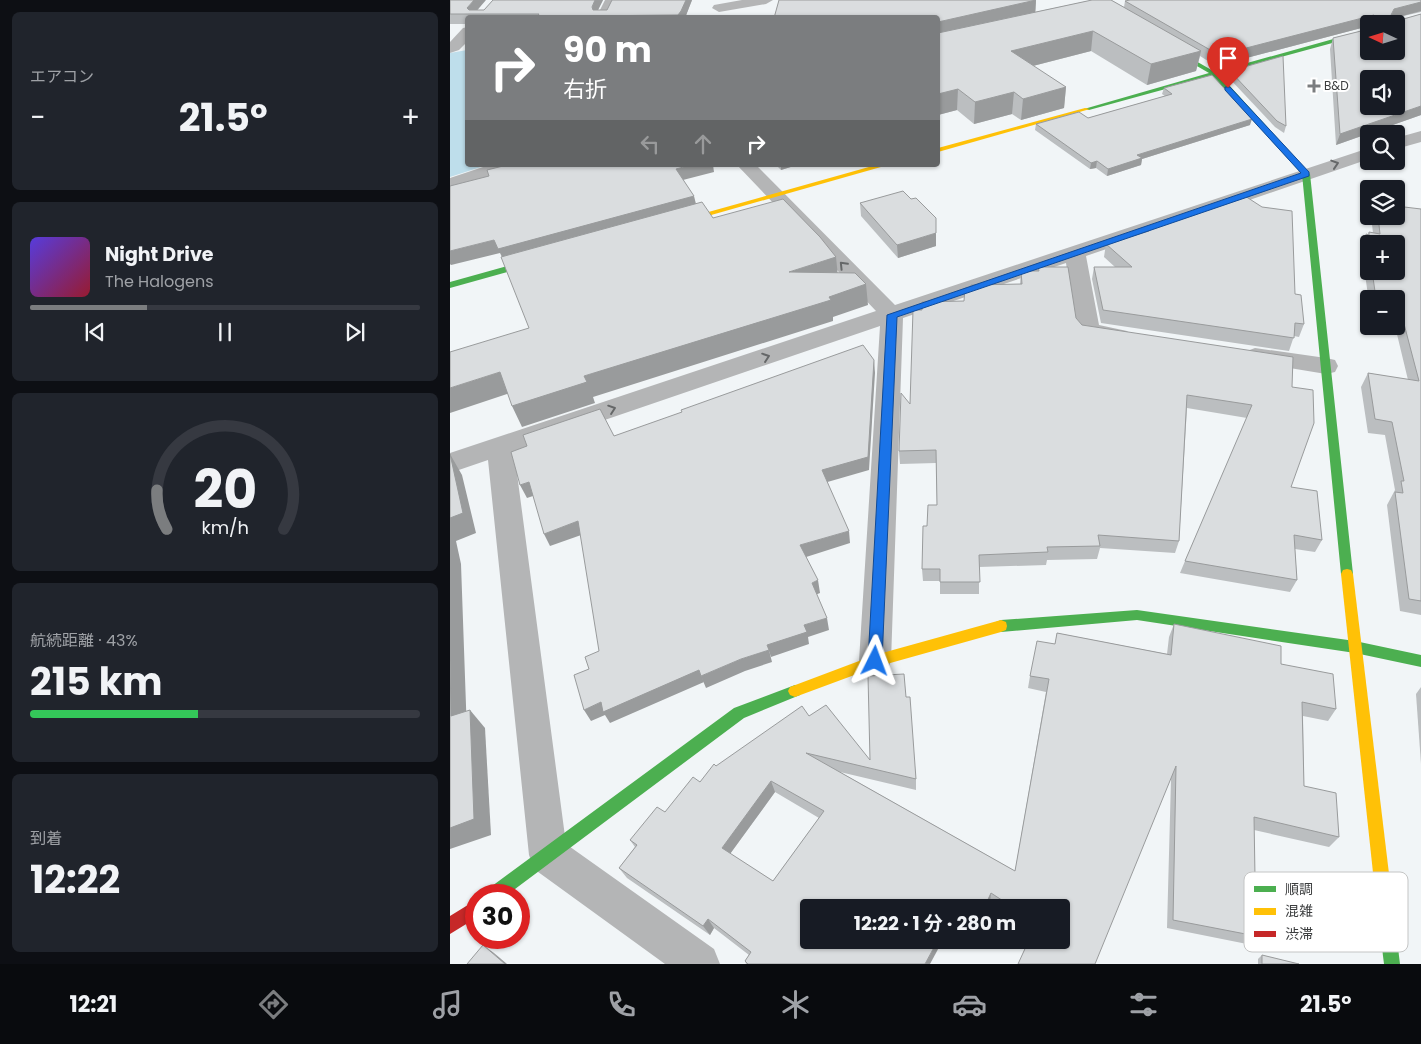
<!DOCTYPE html>
<html lang="ja">
<meta charset="utf-8">
<style>
body{margin:0;font-family:Poppins,"Noto Sans JP",sans-serif;background:#20242c;color:#f1f3f6;height:100vh;display:flex;flex-direction:column;font-size:19px;white-space:nowrap}
*{box-sizing:border-box;margin:0}
p{font-size:16px;color:#9ea1a6}
.icon{flex:none;width:28px;height:28px;fill:none;stroke:currentColor;stroke-width:2;stroke-linecap:round;stroke-linejoin:round}
.map{position:relative;flex:1;overflow:hidden}
.drawer{display:flex;flex-direction:column;gap:12px;padding:12px;background:#0d0f14;width:450px}
.drawer>*{flex:none}
.guide{position:absolute;left:15px;top:15px;width:475px;height:152px;border-radius:5px;box-shadow:0 1px 4px #0004;background:#7b7d7f;color:#fff;overflow:hidden}
.needle{width:32px;rotate:274deg}
.controls{position:absolute;left:910px;top:15px;display:grid;gap:10px}
.controls a{display:grid;place-items:center;width:45px;height:45px;border-radius:5px;background:#171b24;box-shadow:0 1px 4px #0004;font-size:25px}
.speed{position:absolute;left:15px;top:884px;display:flex;gap:10px;font-size:25px;font-weight:700;text-align:center}
.speed>*{display:grid;place-content:center;width:65px;height:65px;border-radius:50%;background:#171b24;box-shadow:0 1px 4px #0004;line-height:1}
.speed .limit{border:8px solid #d22;background:#fff;color:#111}
.pin{position:absolute;display:grid;place-items:center;width:42px;height:42px;color:#fff;margin:-51px -21px;border-radius:50% 50% 50% 0;rotate:-45deg;box-shadow:0 0 5px #0007}
.pin .icon{rotate:45deg}
.me{position:absolute;width:55px;margin:-28px;rotate:3deg;stroke-linejoin:round;filter:drop-shadow(0 0 4px #0008)}
.turn{display:flex;align-items:center;gap:18px;height:105px;padding:0 15px;font-size:22px}
.turn .icon{width:65px;height:65px;stroke-width:2.5}
.turn b{display:block;font-size:35px;line-height:42px}
.lanes{display:flex;align-items:center;height:48px;padding:0 15px;background:#0003;justify-content:center;gap:25px;direction:ltr}
.lanes .off{opacity:.35}
.big{font-size:38px;font-weight:700;line-height:1.1}
.drawer .widget{flex:1;display:flex;flex-direction:column;justify-content:center;gap:8px;min-width:0;padding:0 18px;border-radius:8px;background:#20242c}
.drawer .dial{align-items:center;gap:0}
.dial svg{height:130px;overflow:visible;fill:none;stroke:#363941;stroke-width:7;stroke-linecap:round;text-anchor:middle}
.dial text{fill:#f1f3f6;stroke:none}
.song{display:flex;align-items:center;gap:15px}
.cover{width:60px;height:60px;border-radius:8px;background:linear-gradient(135deg,hsl(250 70% 55%),hsl(350 70% 35%))}
.played{height:5px;border-radius:2px;background:linear-gradient(90deg,#7b7d7f 30%,#363941 30%)}
.keys{display:flex;justify-content:space-around;direction:ltr}
.heat{display:flex;justify-content:space-between;align-items:center;font-size:28px;direction:ltr}
.charge{height:8px;border-radius:4px;background:linear-gradient(90deg,#34c759 43%,#363941 0)}
.trip{position:absolute;left:350px;top:899px;width:270px;height:50px;border-radius:5px;background:#171b24;box-shadow:0 1px 4px #0004;font-weight:700;line-height:50px;text-align:center}
.tab-bar{display:flex;height:80px;justify-content:space-around;align-items:center;background:#090b0e;color:#9ea1a6}
.tab-bar .icon{width:35px;height:35px}
.tab-bar .active{color:#7b7d7f}
.tab-bar b{font-size:22px;color:#f1f3f6}
main{display:flex;flex:1;min-height:0}
.map>svg:first-child{display:block}
</style>
<main>
<section class="drawer">
<div class="widget"><p>エアコン</p>
<div class="heat"><a>−</a><b class="big">21.5°</b><a>+</a></div>
</div>
<div class="widget">
<div class="song"><i class="cover"></i><div><b>Night Drive</b><p>The Halogens</p></div></div>
<div class="played"></div>
<div class="keys"><svg class="icon" aria-label="previous" viewBox="0 0 24 24"><path d="M18 5L8 12l10 7zM5 5v14"/></svg><svg class="icon" aria-label="pause" viewBox="0 0 24 24"><path d="M8 5v14M16 5v14"/></svg><svg class="icon" aria-label="next" viewBox="0 0 24 24"><path d="M6 5l10 7-10 7zM19 5v14"/></svg></div>
</div>
<div class="widget dial"><svg viewBox="0 0 100 80">
<path d="M14 69A42 42 0 1 1 86 69"/>
<path d="M14 69A42 42 0 0 1 8 45" stroke="#7b7d7f"/>
<text x="50" y="56" font-size="32" font-weight="700">20</text>
<text x="50" y="72" font-size="11">km/h</text>
</svg></div>
<div class="widget"><p>航続距離 · 43%</p><b class="big">215 km</b><div class="charge"></div></div>
<div class="widget"><p>到着</p><b class="big">12:22</b></div>
</section>
<div class="map">
<svg width="971" height="964" viewBox="0 0 971 964">
<rect width="100%" height="100%" fill="#f1f5f7"/>
<!-- green -->
<path fill="#bedeeb" d="M 17,50 L 18,165 L 37,165 L 0,177 L 0,53 Z"/>
<g fill="none" stroke-linecap="round" stroke-linejoin="round">
<!-- street -->
<g fill="#b4b5b6" fill-rule="evenodd">
<path d="M 155,0 L 169,0 L 160,18 L 146,18 Z"/>
<path d="M 292,0 L 323,0 L 316,4 L 269,12 L 262,8 L 264,5 Z"/>
<path d="M 18,27 L 18,41 L 9,50 L 0,53 L 0,42 L 13,28 Z"/>
<path d="M 971,131 L 971,142 L 946,149 L 946,138 Z"/>
<path d="M 919,148 L 919,159 L 636,256 L 649,325 L 677,331 L 681,336 L 677,341 L 669,343 L 630,336 L 626,331 L 616,263 L 453,318 L 441,661 L 437,671 L 425,675 L 413,671 L 409,661 L 430,326 L 64,451 L 116,844 L 264,949 L 270,964 L 215,964 L 84,869 L 79,855 L 38,460 L 0,473 L 0,453 L 426,311 L 287,165 L 306,165 L 445,305 Z"/>
<path d="M 39,165 L 67,165 L 65,169 L 0,190 L 0,178 Z"/>
<path d="M 805,348 L 876,358 L 885,360 L 888,366 L 885,372 L 876,374 L 797,361 L 793,356 L 797,351 Z"/>
</g>
<!-- fast -->
<g fill="#4caf50" fill-rule="evenodd">
<path d="M 919,29 L 919,33 L 769,74 L 860,174 L 903,574 L 901,578 L 897,579 L 893,578 L 891,574 L 852,174 L 763,76 L 639,110 L 634,109 L 759,73 L 714,47 L 714,45 L 718,45 L 765,72 Z"/>
<path d="M 93,256 L 96,257 L 96,261 L 0,288 L 0,282 Z"/>
<path d="M 687,610 L 905,641 L 971,655 L 971,667 L 905,653 L 687,620 L 551,632 L 546,630 L 545,626 L 546,622 L 551,620 Z"/>
<path d="M 345,685 L 350,687 L 352,691 L 350,695 L 294,718 L 57,895 L 36,895 L 38,889 L 284,708 Z"/>
<path d="M 932,874 L 938,876 L 940,882 L 950,964 L 934,964 L 924,882 L 926,876 Z"/>
</g>
<!-- slow -->
<g fill="#ffc107" fill-rule="evenodd">
<path d="M 635,108 L 640,109 L 488,152 L 488,148 Z"/>
<path d="M 426,165 L 438,165 L 226,225 L 219,223 Z"/>
<path d="M 897,569 L 901,570 L 903,574 L 940,882 L 938,888 L 932,890 L 926,888 L 924,882 L 891,574 L 893,570 Z"/>
<path d="M 551,620 L 556,622 L 557,626 L 556,630 L 551,632 L 426,667 L 345,697 L 340,695 L 338,691 L 340,687 L 425,655 Z"/>
</g>
<!-- jam -->
<path fill="#c62828" fill-rule="evenodd" d="M 26,900 L 26,918 L 0,934 L 0,916 Z"/>
</g>
<!-- wall -->
<g fill="#bbbec0" fill-rule="evenodd">
<path d="M 0,0 L 28,10 L 34,10 L 43,0 L 153,0 L 148,10 L 157,10 L 162,0 L 242,0 L 235,18 L 18,18 L 18,24 L 0,24 Z"/>
<path d="M 329,0 L 586,0 L 585,12 L 642,0 L 661,0 L 674,7 L 675,1 L 680,0 L 971,0 L 971,12 L 949,17 L 950,20 L 971,14 L 971,115 L 886,145 L 880,49 L 883,38 L 919,29 L 919,51 L 946,51 L 946,24 L 919,24 L 919,26 L 766,66 L 750,56 L 746,71 L 697,85 L 641,51 L 583,66 L 616,87 L 614,108 L 571,120 L 562,114 L 524,124 L 507,110 L 488,115 L 488,18 L 324,18 ZM 919,79 L 946,79 L 946,106 L 919,106 Z"/>
<path d="M 780,71 L 836,126 L 834,133 L 825,127 L 778,77 Z"/>
<path d="M 714,88 L 800,125 L 692,159 L 691,165 L 657,176 L 646,168 L 640,169 L 585,130 L 586,124 L 638,118 L 715,96 L 712,94 Z"/>
<path d="M 326,165 L 347,165 L 331,170 Z"/>
<path d="M 410,203 L 486,246 L 448,258 L 411,216 Z"/>
<path d="M 971,209 L 971,615 L 950,611 L 937,505 L 945,490 L 935,435 L 918,433 L 911,387 L 918,373 L 958,380 L 945,326 L 946,326 L 946,299 L 919,299 L 919,302 L 911,247 L 916,234 L 918,235 L 919,232 L 923,233 L 921,216 L 946,216 ZM 919,244 L 946,271 L 919,271 Z"/>
<path d="M 695,228 L 845,294 L 854,324 L 849,337 L 844,336 L 839,351 L 651,323 L 642,279 L 644,267 L 665,267 L 654,257 L 656,244 L 694,233 Z"/>
<path d="M 588,267 L 632,325 L 842,387 L 841,487 L 872,540 L 865,552 L 845,549 L 847,580 L 840,592 L 730,573 L 735,561 L 797,418 L 737,408 L 729,541 L 725,553 L 650,548 L 647,559 L 597,560 L 596,565 L 529,567 L 529,594 L 490,594 L 490,581 L 473,581 L 472,569 L 477,526 L 487,505 L 486,463 L 450,464 L 449,451 L 460,404 L 472,310 L 514,301 L 570,284 L 571,271 L 588,271 Z"/>
<path d="M 724,624 L 831,664 L 886,709 L 878,721 L 853,716 L 854,786 L 889,837 L 879,847 L 804,830 L 806,936 L 797,944 L 717,928 L 721,779 L 611,908 L 548,908 L 540,903 L 359,908 L 480,964 L 296,964 L 295,961 L 299,955 L 264,928 L 260,935 L 177,878 L 169,868 L 185,847 L 180,840 L 215,812 L 250,782 L 266,766 L 359,716 L 420,760 L 456,697 L 466,779 L 466,790 L 390,772 L 565,871 L 596,692 L 578,688 L 580,676 L 605,644 L 607,633 L 717,654 L 719,637 ZM 325,792 L 369,818 L 323,881 L 280,854 Z"/>
<path d="M 971,687 L 971,764 L 966,694 Z"/>
<path d="M 812,955 L 849,964 L 808,964 L 808,959 Z"/>
</g>
<!-- shaded-wall -->
<g fill="#999b9c">
<path d="M 24,0 L 36,0 L 24,14 L 17,8 Z"/>
<path d="M 145,0 L 153,0 L 145,16 L 142,7 Z"/>
<path d="M 236,0 L 242,0 L 235,18 L 229,18 L 228,15 Z"/>
<path d="M 586,0 L 585,20 L 488,43 L 488,22 Z"/>
<path d="M 971,2 L 971,11 L 941,19 L 938,24 L 944,9 Z"/>
<path d="M 924,15 L 921,24 L 919,24 L 919,26 L 766,66 L 769,55 Z"/>
<path d="M 643,31 L 641,51 L 559,72 L 561,51 Z"/>
<path d="M 751,51 L 746,71 L 697,85 L 701,64 Z"/>
<path d="M 616,87 L 614,108 L 571,120 L 573,99 Z"/>
<path d="M 508,89 L 507,110 L 488,115 L 488,94 Z"/>
<path d="M 564,92 L 562,114 L 524,124 L 525,102 Z"/>
<path d="M 971,106 L 971,115 L 886,145 L 890,134 Z"/>
<path d="M 802,119 L 800,125 L 692,159 L 691,165 L 657,176 L 658,169 L 687,155 Z"/>
<path d="M 647,161 L 646,168 L 640,169 L 641,163 Z"/>
<path d="M 241,165 L 263,165 L 264,172 L 229,181 L 226,169 Z"/>
<path d="M 331,165 L 347,165 L 331,170 Z"/>
<path d="M 244,196 L 247,208 L 54,261 L 50,253 L 1,265 L 0,264 L 0,251 L 44,240 Z"/>
<path d="M 486,233 L 486,246 L 448,258 L 447,245 Z"/>
<path d="M 386,257 L 388,277 L 339,272 Z"/>
<path d="M 416,284 L 418,305 L 383,317 L 383,321 L 143,397 L 145,403 L 72,427 L 62,406 L 134,376 Z"/>
<path d="M 424,360 L 425,373 L 419,470 L 374,483 L 372,470 Z"/>
<path d="M 50,372 L 60,393 L 0,413 L 0,388 Z"/>
<path d="M 0,454 L 12,475 L 26,533 L 6,541 L 11,564 L 17,734 L 1,716 L 0,660 Z"/>
<path d="M 79,482 L 86,495 L 77,498 L 70,485 Z"/>
<path d="M 128,521 L 134,534 L 100,546 L 94,534 Z"/>
<path d="M 399,531 L 400,543 L 353,558 L 350,545 Z"/>
<path d="M 368,580 L 370,593 L 365,595 L 362,583 Z"/>
<path d="M 377,618 L 379,630 L 358,637 L 359,644 L 321,657 L 317,645 L 354,625 Z"/>
<path d="M 319,650 L 322,662 L 295,671 L 256,688 L 251,676 L 291,659 Z"/>
<path d="M 249,670 L 254,682 L 160,723 L 155,715 L 141,721 L 134,710 L 151,702 Z"/>
<path d="M 20,710 L 35,728 L 41,835 L 0,849 L 0,828 Z"/>
<path d="M 321,781 L 325,792 L 277,858 L 272,848 Z"/>
<path d="M 541,893 L 540,903 L 537,908 L 534,908 Z"/>
<path d="M 258,919 L 264,928 L 260,935 L 253,926 Z"/>
<path d="M 488,940 L 493,940 L 480,964 L 475,964 Z"/>
<path d="M 33,945 L 44,953 L 57,964 L 55,964 Z"/>
</g>
<!-- building -->
<g fill="#dadddf" stroke="#999b9c" fill-rule="evenodd">
<path d="M 0,0 L 24,0 L 17,8 L 19,10 L 34,10 L 43,0 L 145,0 L 142,7 L 143,10 L 157,10 L 162,0 L 236,0 L 231,11 L 228,15 L 131,16 L 130,18 L 86,18 L 89,14 L 0,14 Z"/>
<path d="M 329,0 L 586,0 L 488,22 L 488,24 L 488,18 L 324,18 Z"/>
<path d="M 642,0 L 661,0 L 751,51 L 701,64 L 643,31 L 561,51 L 616,87 L 573,99 L 564,92 L 525,102 L 508,89 L 488,94 L 488,33 Z"/>
<path d="M 680,0 L 971,0 L 971,2 L 944,9 L 941,15 L 948,16 L 950,20 L 971,14 L 971,106 L 890,134 L 883,38 L 919,29 L 919,51 L 946,51 L 946,24 L 923,24 L 924,15 L 769,55 L 675,1 ZM 919,79 L 946,79 L 946,106 L 919,106 Z"/>
<path d="M 833,56 L 836,126 L 827,121 L 780,71 Z"/>
<path d="M 762,75 L 802,119 L 687,155 L 692,158 L 658,169 L 647,161 L 641,163 L 586,124 L 629,112 L 638,118 L 722,94 L 714,88 Z"/>
<path d="M 57,165 L 241,165 L 226,169 L 244,196 L 48,249 L 44,240 L 0,251 L 0,186 L 39,176 L 37,170 Z"/>
<path d="M 453,191 L 461,199 L 466,198 L 486,218 L 486,233 L 447,245 L 410,203 Z"/>
<path d="M 795,196 L 812,207 L 842,211 L 845,294 L 851,295 L 854,324 L 845,323 L 844,338 L 653,310 L 644,267 L 682,267 L 656,244 L 699,231 L 695,228 Z"/>
<path d="M 333,199 L 370,237 L 386,257 L 339,272 L 405,273 L 416,284 L 379,297 L 381,300 L 134,376 L 137,382 L 62,406 L 50,372 L 0,388 L 0,352 L 79,328 L 51,257 L 252,202 L 263,218 Z"/>
<path d="M 946,206 L 971,209 L 971,601 L 959,599 L 945,492 L 953,493 L 951,481 L 954,481 L 942,422 L 925,419 L 918,373 L 969,381 L 948,301 L 946,300 L 946,299 L 935,299 L 926,298 L 922,271 L 946,271 L 946,244 L 919,244 L 919,252 L 916,234 L 919,235 L 919,232 L 930,234 L 928,216 L 946,216 Z"/>
<path d="M 588,267 L 618,267 L 626,318 L 632,325 L 843,357 L 842,387 L 863,390 L 864,423 L 841,487 L 867,491 L 872,540 L 844,535 L 847,580 L 735,561 L 802,405 L 737,395 L 729,541 L 648,535 L 650,546 L 597,547 L 598,552 L 529,555 L 530,582 L 490,582 L 490,569 L 472,569 L 473,526 L 477,526 L 478,505 L 487,505 L 486,450 L 449,451 L 451,393 L 460,404 L 463,310 L 472,310 L 472,302 L 514,301 L 515,288 L 521,289 L 521,285 L 572,284 L 571,271 L 589,271 Z"/>
<path d="M 413,345 L 424,360 L 418,457 L 372,470 L 399,531 L 350,545 L 368,580 L 362,583 L 377,618 L 354,625 L 357,632 L 317,645 L 319,650 L 291,659 L 251,676 L 249,670 L 153,712 L 151,702 L 134,710 L 124,675 L 139,669 L 135,657 L 149,651 L 128,521 L 94,534 L 79,482 L 70,485 L 61,452 L 77,446 L 73,435 L 150,409 L 164,436 L 232,412 L 231,410 Z"/>
<path d="M 0,454 L 13,513 L 0,518 Z"/>
<path d="M 724,624 L 831,646 L 831,664 L 883,674 L 886,709 L 852,702 L 854,786 L 886,793 L 889,837 L 804,817 L 806,936 L 723,920 L 726,766 L 645,964 L 568,964 L 579,940 L 611,940 L 611,908 L 564,908 L 541,893 L 534,908 L 359,908 L 359,940 L 488,940 L 475,964 L 298,964 L 295,961 L 301,952 L 258,919 L 253,926 L 169,868 L 187,845 L 180,840 L 207,807 L 215,812 L 243,777 L 250,782 L 264,764 L 266,766 L 352,706 L 359,716 L 376,705 L 420,760 L 418,676 L 454,674 L 456,697 L 460,697 L 466,779 L 356,753 L 565,871 L 599,679 L 580,676 L 587,641 L 605,644 L 607,633 L 721,655 ZM 321,781 L 374,811 L 323,881 L 272,848 Z"/>
<path d="M 0,660 L 1,716 L 20,710 L 24,819 L 0,828 Z"/>
<path d="M 33,945 L 55,964 L 17,964 Z"/>
<path d="M 812,955 L 849,964 L 812,964 Z"/>
</g>
<!-- one-way arrows -->
<defs><path id="oneway-chevron" d="M-2-3.5L2.5 0L-2 3.5" fill="none" stroke-width="1.6" stroke-linecap="round" stroke-linejoin="round" transform="scale(1.25)"/></defs>
<g stroke="#656768">
<use href="#oneway-chevron" transform="translate(885 164) rotate(-18)"/>
<use href="#oneway-chevron" transform="translate(393 265) rotate(-134)"/>
<use href="#oneway-chevron" transform="translate(316 357) rotate(-19)"/>
<use href="#oneway-chevron" transform="translate(162 409) rotate(-19)"/>
</g>
<!-- route -->
<path fill="#1a73e8" stroke="#114b97" d="M 775,87 L 780,87 L 859,172 L 859,176 L 447,317 L 432,661 L 430,665 L 425,667 L 420,665 L 418,661 L 437,315 L 851,173 L 775,90 Z"/>
<!-- markers -->
<path fill="#7b7d7f" stroke="#fff" stroke-width="2" d="M861.5 78.5h5v5h5v5h-5v5h-5v-5h-5v-5h5z"/>
<g text-anchor="middle" stroke-width="4" stroke-linejoin="round" paint-order="stroke">
<!-- far-poi labels -->
<g font-size="12" fill="#3b3d3e" stroke="#fff" text-anchor="start">
<text x="874" y="90">B&amp;D</text>
</g>
</g>
<!-- legend -->
<rect x="794" y="872" width="164" height="80" rx="8" fill="#fff" stroke="#c4c5c5" stroke-width="1"/>
<rect x="804" y="886" width="22" height="6" fill="#4caf50"/>
<rect x="804" y="908" width="22" height="7" fill="#ffc107"/>
<rect x="804" y="931" width="22" height="6" fill="#c62828"/>
<g font-size="14" fill="#3b3d3e">
<text x="835" y="894">順調</text>
<text x="835" y="916">混雑</text>
<text x="835" y="939">渋滞</text>
</g>
</svg>
<div class="controls">
<a><svg class="needle" viewBox="-14 -14 28 28"><path d="M0-13l5 13h-10z" fill="#e53935"/><path d="M0 13l5-13h-10z" fill="#9ea1a6"/></svg></a>
<a><svg class="icon" aria-label="sound" viewBox="0 0 24 24"><path d="M4 9h4l5-4v14l-5-4H4zM17 9q2 3 0 6"/></svg></a>
<a><svg class="icon" aria-label="search" viewBox="0 0 24 24"><circle cx="10" cy="10" r="6"/><path d="M15 15l6 6"/></svg></a>
<a><svg class="icon" aria-label="layers" viewBox="0 0 24 24"><path d="M12 4l9 5-9 5-9-5zM3 14l9 5 9-5"/></svg></a>
<a>+</a>
<a>−</a>
</div>
<div class="speed"><div class="limit">30</div></div>
<div class="pin" style="left:778px;top:88px;background:#d93025"><svg class="icon" aria-label="arrive" viewBox="0 0 24 24"><path d="M6 21V4h12l-3 4 3 4H6"/></svg></div>
<svg class="me" style="left:425px;top:661px" viewBox="-20 -20 40 40"><path d="M0-17L14 15 0 8-14 15z" fill="#1a73e8" stroke="#fff" stroke-width="4"/></svg>
<div class="trip">12:22 · 1 分 · 280 m</div>
<div class="guide">
<div class="turn"><svg class="icon" aria-label="right" viewBox="0 0 24 24"><path d="M7 20v-9h11M14 6l5 5-5 5"/></svg><div><b>90 m</b>右折</div></div>
<div class="lanes"><svg class="icon off" aria-label="left" viewBox="0 0 24 24"><path d="M17 20v-9H6M10 6l-5 5 5 5"/></svg><svg class="icon off" aria-label="ahead" viewBox="0 0 24 24"><path d="M12 20V5M6 11l6-6 6 6"/></svg><svg class="icon" aria-label="right" viewBox="0 0 24 24"><path d="M7 20v-9h11M14 6l5 5-5 5"/></svg></div>
</div>
</div>
</main>
<nav class="tab-bar">
<b>12:21</b>
<svg class="icon active" aria-label="directions" viewBox="0 0 24 24"><path d="M12 3l9 9-9 9-9-9zM9 14v-3h6M13 9l2 2-2 2"/></svg>
<svg class="icon" aria-label="music" viewBox="0 0 24 24"><path d="M9 18V5l10-2v13"/><circle cx="6" cy="18" r="3"/><circle cx="16" cy="16" r="3"/></svg>
<svg class="icon" aria-label="phone" viewBox="0 0 24 24"><path d="M5 4h4l2 5-3 2q2 4 5 5l2-3 5 2v4C11 20 4 13 5 4z"/></svg>
<svg class="icon" aria-label="climate" viewBox="0 0 24 24"><path d="M12 3v18M4 7l16 10M4 17L20 7"/></svg>
<svg class="icon" aria-label="car" viewBox="0 0 24 24"><path d="M5 17H2v-5l4-1 3-4h7l3 4 3 1v5h-3M9 17h6M6 11h13"/><circle cx="7" cy="17" r="2"/><circle cx="17" cy="17" r="2"/></svg>
<svg class="icon" aria-label="filters" viewBox="0 0 24 24"><path d="M4 7h16M4 17h16"/><circle cx="9" cy="7" r="2"/><circle cx="15" cy="17" r="2"/></svg>
<b>21.5°</b>
</nav>
